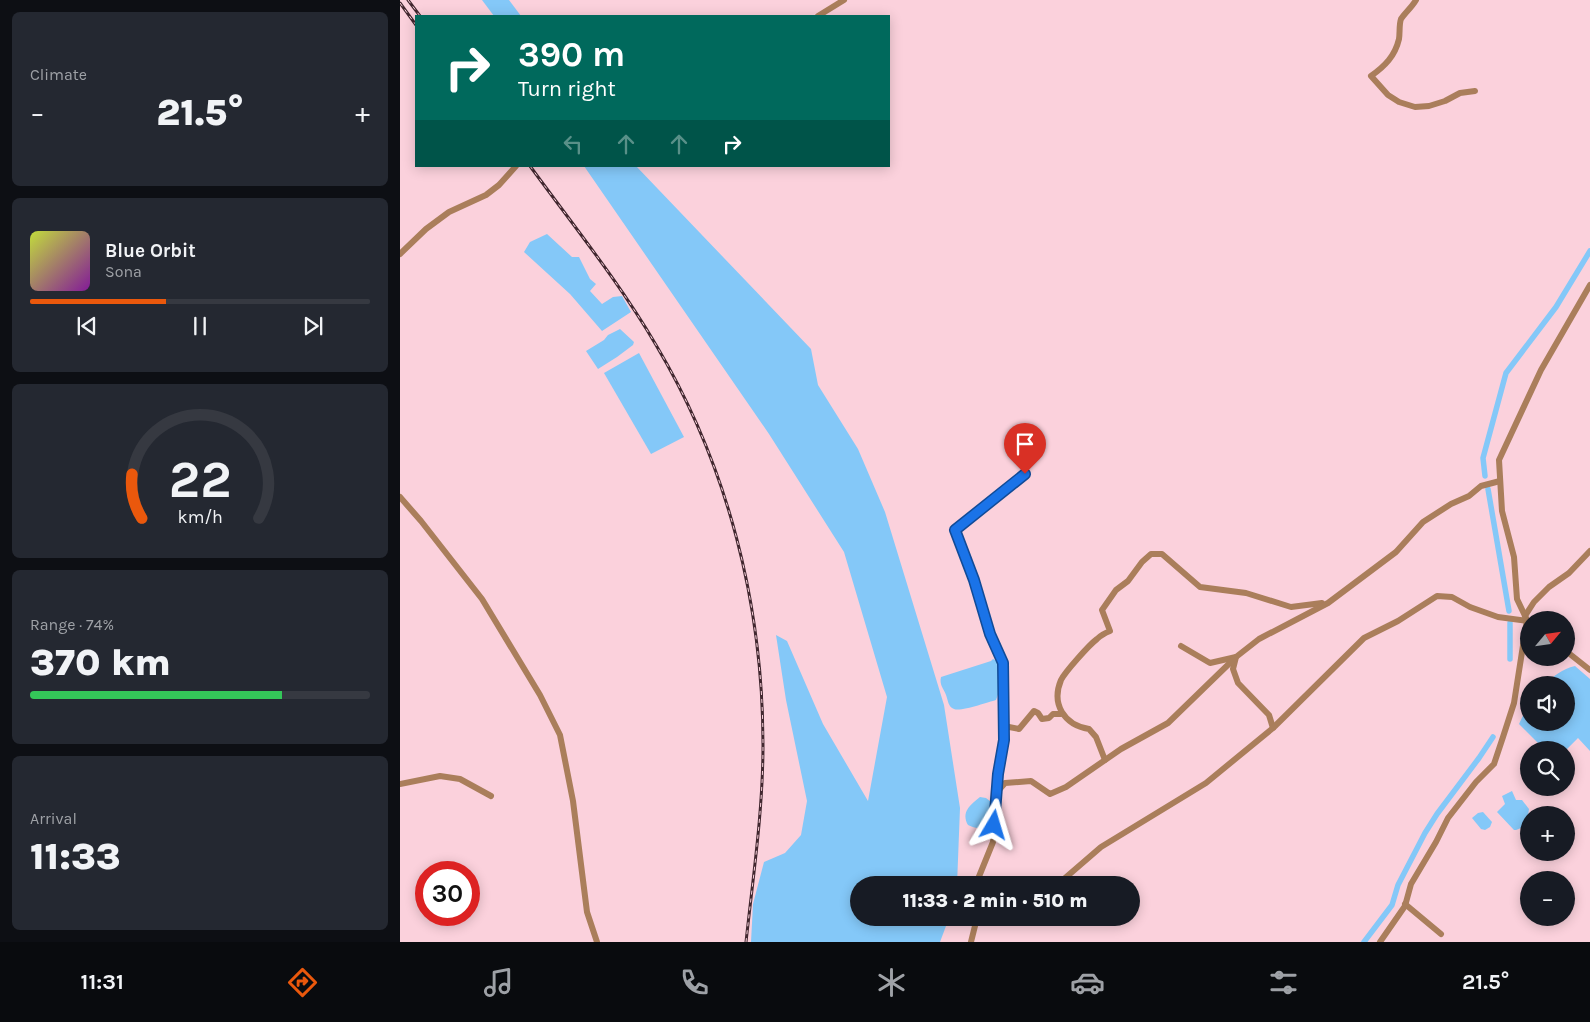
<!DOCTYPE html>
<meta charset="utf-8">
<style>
body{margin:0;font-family:Karla,sans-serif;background:#242831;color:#f1f3f6;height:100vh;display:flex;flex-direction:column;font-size:19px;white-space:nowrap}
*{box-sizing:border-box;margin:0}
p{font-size:16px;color:#9ea1a6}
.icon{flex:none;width:28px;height:28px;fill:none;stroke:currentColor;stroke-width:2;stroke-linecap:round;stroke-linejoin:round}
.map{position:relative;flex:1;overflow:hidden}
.details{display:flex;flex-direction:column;gap:12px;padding:12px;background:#0d0f14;width:400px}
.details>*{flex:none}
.top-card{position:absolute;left:15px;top:15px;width:475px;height:152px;border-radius:0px;box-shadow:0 2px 12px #0003;background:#00695c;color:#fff;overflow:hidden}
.needle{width:32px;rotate:61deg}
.fabs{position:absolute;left:1120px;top:611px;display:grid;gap:10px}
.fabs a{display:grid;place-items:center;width:55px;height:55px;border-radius:50%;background:#171b24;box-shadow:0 2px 12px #0003;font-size:25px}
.speed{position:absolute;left:15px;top:861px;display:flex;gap:10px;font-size:25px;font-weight:700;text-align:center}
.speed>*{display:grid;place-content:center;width:65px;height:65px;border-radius:50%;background:#171b24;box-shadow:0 2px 12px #0003;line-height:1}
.speed .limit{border:8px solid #d22;background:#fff;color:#111}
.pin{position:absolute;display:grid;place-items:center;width:42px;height:42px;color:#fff;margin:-51px -21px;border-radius:50% 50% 50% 0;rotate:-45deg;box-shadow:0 0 5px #0007}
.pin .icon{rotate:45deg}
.me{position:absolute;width:55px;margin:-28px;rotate:7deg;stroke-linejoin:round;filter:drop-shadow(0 0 4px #0008)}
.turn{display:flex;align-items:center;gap:18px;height:105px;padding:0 20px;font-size:22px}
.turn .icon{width:65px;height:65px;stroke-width:2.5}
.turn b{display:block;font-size:35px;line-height:42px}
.lanes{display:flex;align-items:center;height:48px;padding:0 20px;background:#0003;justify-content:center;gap:25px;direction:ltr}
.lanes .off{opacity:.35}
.big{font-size:38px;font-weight:800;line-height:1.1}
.details .widget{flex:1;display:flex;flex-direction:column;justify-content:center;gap:8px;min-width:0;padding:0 18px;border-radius:8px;background:#242831}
.details .dial{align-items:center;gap:0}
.dial svg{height:130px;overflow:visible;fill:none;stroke:#363941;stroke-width:7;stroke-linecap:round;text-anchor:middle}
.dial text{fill:#f1f3f6;stroke:none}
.song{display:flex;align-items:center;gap:15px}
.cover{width:60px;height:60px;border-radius:8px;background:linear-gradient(135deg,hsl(70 70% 55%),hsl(290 70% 35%))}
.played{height:5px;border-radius:2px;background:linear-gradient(90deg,#ea580c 40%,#363941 40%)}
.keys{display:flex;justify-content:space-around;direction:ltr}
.heat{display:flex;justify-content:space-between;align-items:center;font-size:28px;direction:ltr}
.charge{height:8px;border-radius:4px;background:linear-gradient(90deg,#34c759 74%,#363941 0)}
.trip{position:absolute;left:450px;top:876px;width:290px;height:50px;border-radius:25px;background:#171b24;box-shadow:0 2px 12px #0003;font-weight:800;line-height:50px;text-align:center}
.menu{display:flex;height:80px;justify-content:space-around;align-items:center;background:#090b0e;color:#9ea1a6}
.menu .icon{width:35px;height:35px}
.menu .active{color:#ea580c}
.menu b{font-size:22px;color:#f1f3f6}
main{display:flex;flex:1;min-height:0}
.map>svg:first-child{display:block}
</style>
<main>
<section class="details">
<div class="widget"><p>Climate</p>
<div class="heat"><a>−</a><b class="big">21.5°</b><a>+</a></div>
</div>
<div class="widget">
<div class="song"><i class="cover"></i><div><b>Blue Orbit</b><p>Sona</p></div></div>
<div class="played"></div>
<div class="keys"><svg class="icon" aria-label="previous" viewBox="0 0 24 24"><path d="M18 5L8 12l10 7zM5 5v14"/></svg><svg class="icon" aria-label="pause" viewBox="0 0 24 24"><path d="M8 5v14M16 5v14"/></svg><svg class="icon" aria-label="next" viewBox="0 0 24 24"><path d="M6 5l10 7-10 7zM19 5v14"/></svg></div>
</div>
<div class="widget dial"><svg viewBox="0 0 100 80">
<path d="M14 69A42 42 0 1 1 86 69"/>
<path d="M14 69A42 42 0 0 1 8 42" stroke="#ea580c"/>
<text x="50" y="56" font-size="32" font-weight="700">22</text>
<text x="50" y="72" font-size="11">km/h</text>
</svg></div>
<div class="widget"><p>Range · 74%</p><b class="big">370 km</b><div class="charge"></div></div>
<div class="widget"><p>Arrival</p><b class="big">11:33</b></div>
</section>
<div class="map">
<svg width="1190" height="942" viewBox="0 0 1190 942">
<rect width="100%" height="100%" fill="#fbd1dc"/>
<!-- water -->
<g fill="#84c8f8">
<path d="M 82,0 L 109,0 L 121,16 L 94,16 Z"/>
<path d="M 184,166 L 236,166 L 411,349 L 418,385 L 458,449 L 485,512 L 544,705 L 560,808 L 557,885 L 459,885 L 459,918 L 549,918 L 540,942 L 351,942 L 353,904 L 364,862 L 385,853 L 401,835 L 407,801 L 386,700 L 376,635 L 387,641 L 423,724 L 468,801 L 487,697 L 444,552 L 369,434 Z"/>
<path d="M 147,234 L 172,257 L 179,257 L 190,279 L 196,284 L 190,291 L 202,304 L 213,297 L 222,296 L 231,312 L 202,331 L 170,294 L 124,252 L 130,242 Z"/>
<path d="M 220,329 L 234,342 L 233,345 L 217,357 L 198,369 L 186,351 L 204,340 L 208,335 Z"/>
<path d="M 239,353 L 284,437 L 251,454 L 204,373 Z"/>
<path d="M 593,659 L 597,661 C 604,674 601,687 596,700 C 588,702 561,712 554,709 C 548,707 548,700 546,695 C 544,689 539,685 541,677 L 591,661 Z"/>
<path d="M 1175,666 L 1190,679 L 1190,751 L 1178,738 L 1166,750 L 1145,750 L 1119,724 L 1129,703 L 1129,722 L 1166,722 L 1166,685 L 1144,685 C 1154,676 1162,669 1175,666 Z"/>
<path d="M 1112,791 L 1116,800 L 1122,800 L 1129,809 C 1128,818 1124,830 1114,830 L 1097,812 L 1105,804 L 1102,796 Z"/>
<path d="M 580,797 L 586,798 L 591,802 C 593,818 587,835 568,825 C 561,812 570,805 580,797 Z"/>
<path d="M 1083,812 L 1092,822 L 1090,827 L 1085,830 L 1081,829 L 1072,818 L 1078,813 Z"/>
</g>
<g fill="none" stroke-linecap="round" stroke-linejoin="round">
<!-- canal -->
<g stroke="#84c8f8" stroke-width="5.5">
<path d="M 1085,476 L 1083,458 L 1106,373 L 1156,307 L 1190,251"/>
<path d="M 1088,489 L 1109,611"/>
<path d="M 1110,659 L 1110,623"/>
<path d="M 964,942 L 992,905 L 998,885 L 1025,833 L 1037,814 L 1079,758 L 1093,737"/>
</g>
<!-- minor -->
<g stroke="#aa7e5b" stroke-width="6">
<path d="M 1016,0 C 1012,7 1005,13 1001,19 C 999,24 1000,33 999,39 C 995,56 985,66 971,76 L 988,95 L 999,102 L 1015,107 L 1029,106 L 1045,101 L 1060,93 L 1075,91"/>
<path d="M 418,16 L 444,0"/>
<path d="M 0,254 L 26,229 L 49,212 L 86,195 L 99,185 L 116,166"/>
<path d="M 0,497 L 21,521 L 82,599 L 140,695 L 160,735 L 173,801 L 187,912 L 197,942"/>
<path d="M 1125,616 L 1134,602 L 1149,587 L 1169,573 L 1190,551"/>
<path d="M 781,646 L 810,663 L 836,657 L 833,669 L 838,683 L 869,715 L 873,728"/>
<path d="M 1166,651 L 1190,670"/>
<path d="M 604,726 L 619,729 L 634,711 L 638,713 L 642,719 L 649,718 L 653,714 L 661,714"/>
<path d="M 705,760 L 696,737 L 689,729 C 664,725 651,704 661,680 C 665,672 689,645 697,639 C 701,635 705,633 710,631 L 702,610 L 716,590 L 728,581 L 742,562 L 751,554 L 762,554 L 800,587 L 846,593 L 891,607 L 922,603"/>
<path d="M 0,784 L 40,776 L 60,779 L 91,796"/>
<path d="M 598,791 L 605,783 L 631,781 L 650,794 L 666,787 L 721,749 L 768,723 L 836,657 L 859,639 L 928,603 L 996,552 L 1023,522 L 1051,504 L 1069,496 L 1081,486 L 1100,481"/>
<path d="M 579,885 L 578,879 L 593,842 L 598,774 L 604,740 L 603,663 L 590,633 L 575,580 L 555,530 L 625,474"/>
<path d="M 657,885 L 701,847 L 806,783 L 873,728 L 964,638 L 998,621 L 1037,596 L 1052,597 L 1070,607 L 1098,617 L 1128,621"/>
<path d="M 1005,904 L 1041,934"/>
<path d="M 605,918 L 614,922 L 619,918"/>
<path d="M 571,942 L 577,918"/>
<path d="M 980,942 L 1005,906 L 1011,884 L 1036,842 L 1048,818 L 1076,782 L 1094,764 L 1103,737 L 1114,703 L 1127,620 L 1117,599 L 1114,557 L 1102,511 L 1099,460 L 1141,370 L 1190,285"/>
</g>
<defs>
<g id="rail">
<path d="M 8,0 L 20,16"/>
<path d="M 0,3 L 16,25"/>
<path d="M 130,166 C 173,225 219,282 256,345 C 328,466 363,605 363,745 C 363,811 353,877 346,942"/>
</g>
</defs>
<!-- rail casing -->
<use href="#rail" stroke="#41272f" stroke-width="3"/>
<!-- rail -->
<use href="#rail" stroke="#fbd1dc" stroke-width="1" stroke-dasharray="4" stroke-linecap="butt"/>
</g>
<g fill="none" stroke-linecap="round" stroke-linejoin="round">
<defs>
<path id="route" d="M 594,825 L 598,774 L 604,740 L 603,663 L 590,634 L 574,580 L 555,530 L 625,474"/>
</defs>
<!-- route casing -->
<use href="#route" stroke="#114b97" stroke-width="12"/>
<!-- route -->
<use href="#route" stroke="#1a73e8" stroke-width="9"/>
</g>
</svg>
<div class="fabs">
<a><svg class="needle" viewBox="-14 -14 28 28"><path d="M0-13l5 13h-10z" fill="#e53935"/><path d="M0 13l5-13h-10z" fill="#9ea1a6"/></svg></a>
<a><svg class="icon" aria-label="sound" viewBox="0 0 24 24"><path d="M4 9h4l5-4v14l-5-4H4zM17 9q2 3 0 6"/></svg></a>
<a><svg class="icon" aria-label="search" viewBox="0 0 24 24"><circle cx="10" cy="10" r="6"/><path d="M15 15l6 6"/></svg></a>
<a>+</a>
<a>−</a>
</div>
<div class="speed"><div class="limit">30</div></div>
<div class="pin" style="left:625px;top:474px;background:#d93025"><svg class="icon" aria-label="arrive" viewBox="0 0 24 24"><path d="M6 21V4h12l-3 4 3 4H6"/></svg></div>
<svg class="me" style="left:594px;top:825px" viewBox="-20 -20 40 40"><path d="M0-17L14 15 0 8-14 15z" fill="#1a73e8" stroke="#fff" stroke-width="4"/></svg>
<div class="trip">11:33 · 2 min · 510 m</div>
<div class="top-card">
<div class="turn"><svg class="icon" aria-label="right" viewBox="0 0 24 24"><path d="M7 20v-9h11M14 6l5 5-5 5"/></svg><div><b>390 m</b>Turn right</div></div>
<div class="lanes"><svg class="icon off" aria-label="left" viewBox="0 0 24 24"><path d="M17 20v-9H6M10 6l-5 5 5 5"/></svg><svg class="icon off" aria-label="ahead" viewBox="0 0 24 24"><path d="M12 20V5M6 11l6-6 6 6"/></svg><svg class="icon off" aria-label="ahead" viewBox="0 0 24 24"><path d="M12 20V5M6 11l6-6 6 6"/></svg><svg class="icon" aria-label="right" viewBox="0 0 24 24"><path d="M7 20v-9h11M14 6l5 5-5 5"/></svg></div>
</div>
</div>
</main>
<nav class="menu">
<b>11:31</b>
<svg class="icon active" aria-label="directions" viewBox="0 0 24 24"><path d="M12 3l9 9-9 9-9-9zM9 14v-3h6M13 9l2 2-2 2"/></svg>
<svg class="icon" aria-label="music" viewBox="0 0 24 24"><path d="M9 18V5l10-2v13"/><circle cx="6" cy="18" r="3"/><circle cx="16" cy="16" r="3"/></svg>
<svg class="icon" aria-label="phone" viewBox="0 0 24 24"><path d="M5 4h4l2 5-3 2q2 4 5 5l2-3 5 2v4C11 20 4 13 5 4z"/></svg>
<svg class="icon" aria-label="climate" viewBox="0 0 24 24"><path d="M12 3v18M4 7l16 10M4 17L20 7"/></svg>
<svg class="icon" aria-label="car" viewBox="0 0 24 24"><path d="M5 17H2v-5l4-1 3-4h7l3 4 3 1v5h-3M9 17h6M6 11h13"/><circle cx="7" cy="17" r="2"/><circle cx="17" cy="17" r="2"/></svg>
<svg class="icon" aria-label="filters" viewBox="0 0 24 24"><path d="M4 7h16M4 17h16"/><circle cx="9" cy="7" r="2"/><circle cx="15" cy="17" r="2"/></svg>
<b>21.5°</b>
</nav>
